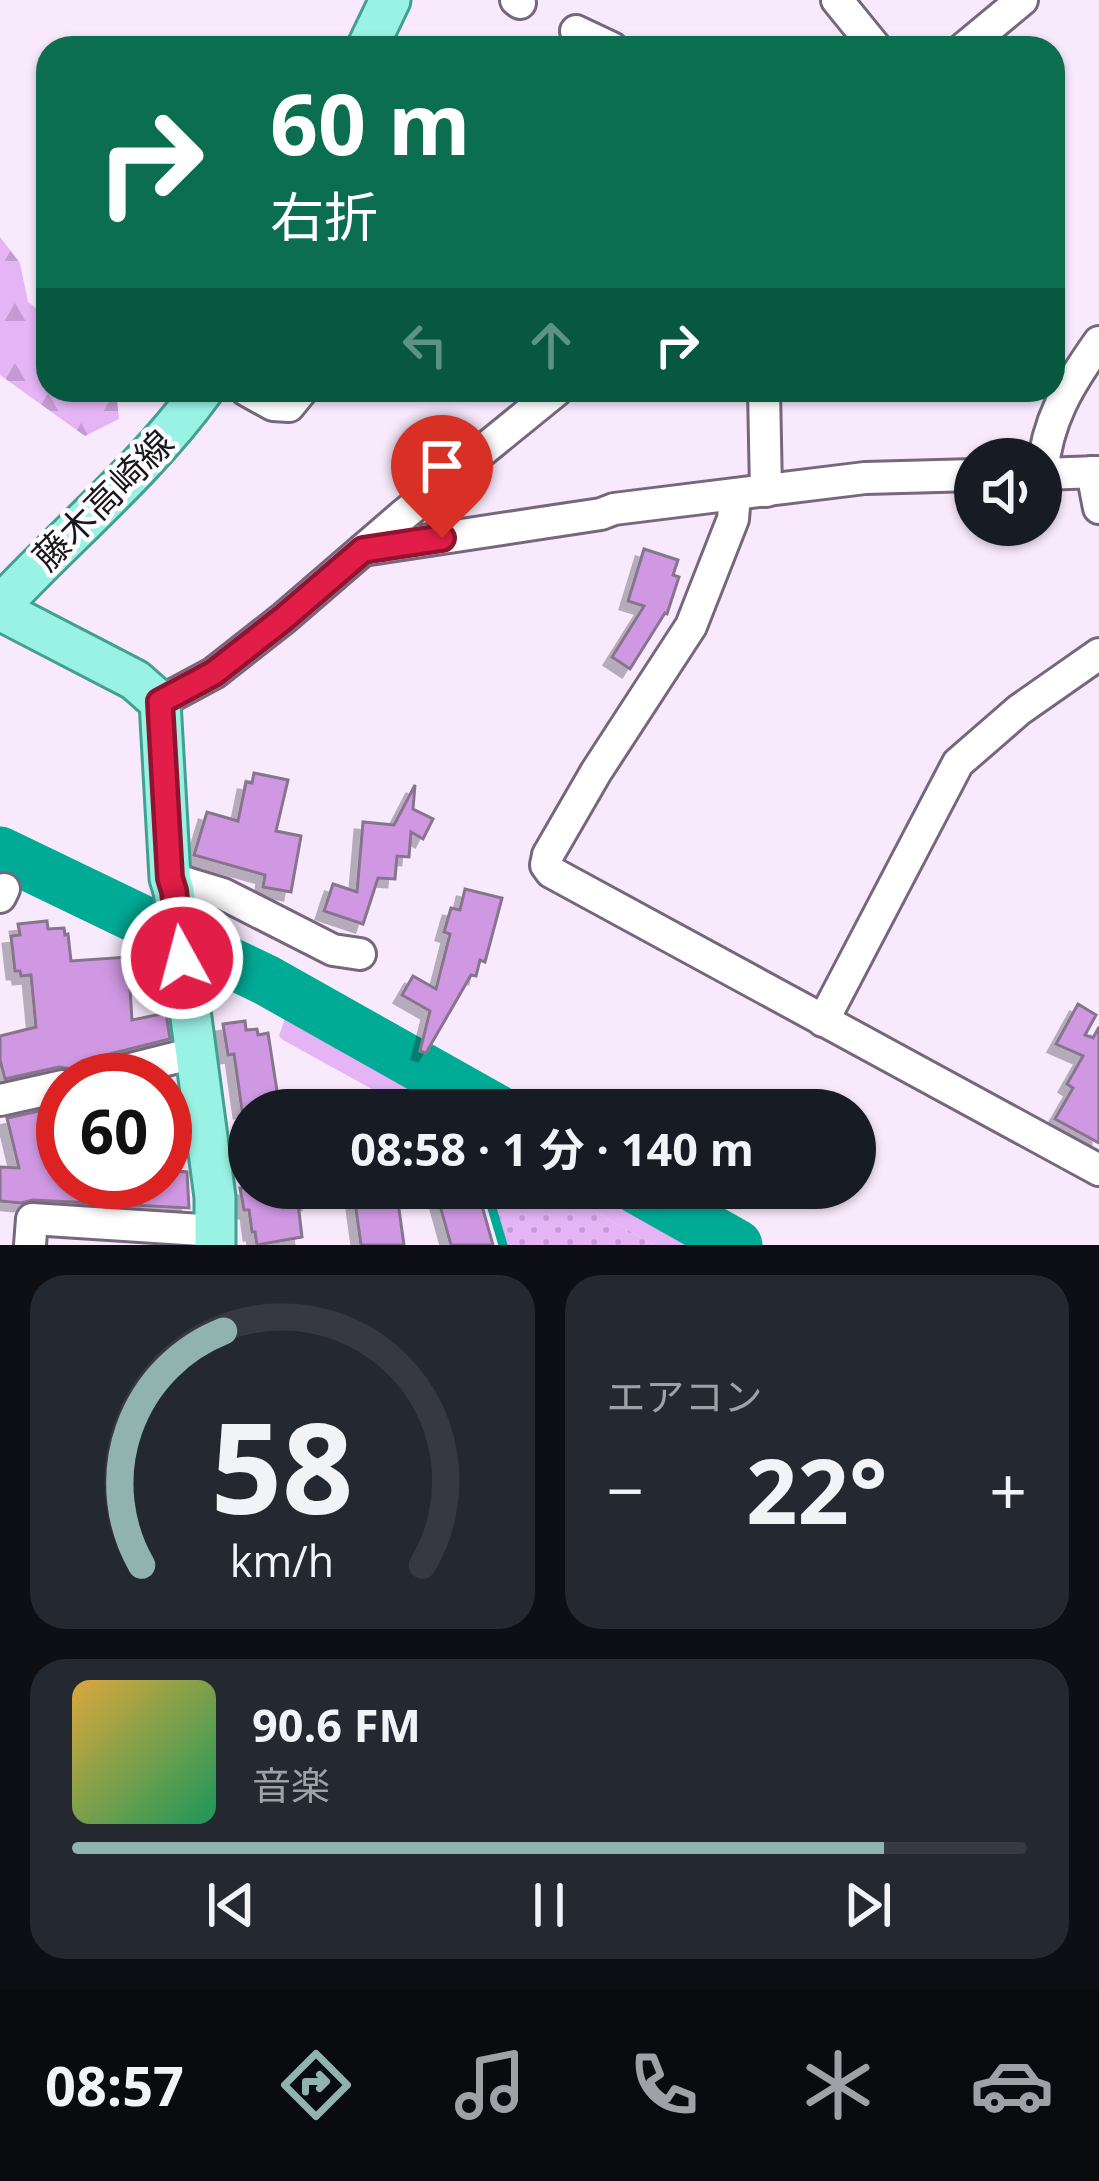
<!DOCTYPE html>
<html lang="ja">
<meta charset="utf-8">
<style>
body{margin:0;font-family:"Open Sans","Noto Sans JP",sans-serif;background:#242831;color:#f1f3f6;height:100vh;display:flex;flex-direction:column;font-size:45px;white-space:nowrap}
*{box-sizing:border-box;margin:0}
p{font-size:39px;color:#9ea1a6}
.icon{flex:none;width:66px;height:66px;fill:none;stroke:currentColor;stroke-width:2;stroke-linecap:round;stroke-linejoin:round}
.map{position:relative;height:1245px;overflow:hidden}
.drawer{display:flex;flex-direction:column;gap:30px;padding:30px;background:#0d0f14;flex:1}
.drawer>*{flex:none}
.guide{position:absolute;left:36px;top:36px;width:1029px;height:366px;border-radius:36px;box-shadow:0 3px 9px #0004;background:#0b6e4f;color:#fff;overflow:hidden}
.buttons{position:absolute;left:954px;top:438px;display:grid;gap:24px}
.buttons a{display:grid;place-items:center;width:108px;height:108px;border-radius:50%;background:#171b24;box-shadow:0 3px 9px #0004;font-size:60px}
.speed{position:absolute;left:36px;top:1053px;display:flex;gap:24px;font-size:60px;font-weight:700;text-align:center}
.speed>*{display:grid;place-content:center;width:156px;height:156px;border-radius:50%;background:#171b24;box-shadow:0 3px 9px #0004;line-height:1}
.speed .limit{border:18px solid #d22;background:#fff;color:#111}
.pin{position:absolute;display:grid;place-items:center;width:102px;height:102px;color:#fff;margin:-123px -51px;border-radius:50% 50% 50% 0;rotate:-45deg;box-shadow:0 0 12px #0007}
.pin .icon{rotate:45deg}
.me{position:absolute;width:132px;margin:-66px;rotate:353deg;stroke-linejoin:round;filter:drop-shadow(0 0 9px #0008)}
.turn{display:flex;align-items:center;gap:42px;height:252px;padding:0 36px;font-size:54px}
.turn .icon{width:156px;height:156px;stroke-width:2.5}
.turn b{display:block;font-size:84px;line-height:102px}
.lanes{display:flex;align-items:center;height:114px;padding:0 36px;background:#0003;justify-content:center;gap:60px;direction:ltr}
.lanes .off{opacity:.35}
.big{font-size:90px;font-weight:700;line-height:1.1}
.drawer .tile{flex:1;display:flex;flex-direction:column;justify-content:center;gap:18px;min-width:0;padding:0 42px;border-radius:36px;background:#242831}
.drawer .dial{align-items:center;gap:0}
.dial svg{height:312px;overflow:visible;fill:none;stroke:#363941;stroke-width:7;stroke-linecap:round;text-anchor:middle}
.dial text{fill:#f1f3f6;stroke:none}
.song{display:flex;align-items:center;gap:36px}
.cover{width:144px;height:144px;border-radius:18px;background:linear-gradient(135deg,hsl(40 70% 55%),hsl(150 70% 35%))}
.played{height:12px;border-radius:6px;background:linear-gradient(90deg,#91b3af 85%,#363941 85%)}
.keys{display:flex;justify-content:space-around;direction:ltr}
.heat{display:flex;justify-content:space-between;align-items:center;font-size:66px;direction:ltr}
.drawer .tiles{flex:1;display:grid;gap:30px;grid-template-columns:1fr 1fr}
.tile:last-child{grid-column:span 2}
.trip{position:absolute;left:228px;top:1089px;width:648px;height:120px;border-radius:60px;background:#171b24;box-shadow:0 3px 9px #0004;font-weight:700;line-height:120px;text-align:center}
.menu{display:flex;height:192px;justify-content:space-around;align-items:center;background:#090b0e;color:#9ea1a6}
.menu .icon{width:84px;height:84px}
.menu .current{color:#91b3af}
.menu b{font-size:54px;color:#f1f3f6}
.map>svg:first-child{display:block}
</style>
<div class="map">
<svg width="1099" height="1245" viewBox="0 0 1099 1245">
<defs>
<pattern id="forest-firs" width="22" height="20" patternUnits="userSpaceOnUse" patternTransform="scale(3)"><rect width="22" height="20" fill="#e4b4f5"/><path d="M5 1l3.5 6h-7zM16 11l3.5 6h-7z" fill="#c39ad2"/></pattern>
<pattern id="park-dots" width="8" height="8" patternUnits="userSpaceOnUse" patternTransform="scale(3)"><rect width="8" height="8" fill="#e4b4f5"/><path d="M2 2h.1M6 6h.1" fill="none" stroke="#c39ad2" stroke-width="1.8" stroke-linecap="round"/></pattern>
<filter id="shadow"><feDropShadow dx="-8" dy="8" stdDeviation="0" flood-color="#0004"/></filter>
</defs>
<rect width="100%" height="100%" fill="#f8e9fd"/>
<!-- green -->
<g fill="#e4b4f5">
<path d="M 261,999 L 447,1103 L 460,1110 L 410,1110 L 283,1040 L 279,1036 L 285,1018 L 259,1004 Z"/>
<path d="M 553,1188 L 596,1188 L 695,1245 L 654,1245 Z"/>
</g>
<!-- forest -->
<path fill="url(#forest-firs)" d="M 0,237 L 20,263 L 28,302 L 48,317 L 48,390 L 116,390 L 119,419 L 85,436 L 0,375 Z"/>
<!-- park -->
<path fill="url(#park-dots)" d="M 491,1188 L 553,1188 L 654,1245 L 507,1245 Z"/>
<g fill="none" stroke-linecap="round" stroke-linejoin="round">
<!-- stream -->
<path stroke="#00ab96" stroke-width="9" d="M 486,1188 L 503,1245"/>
<!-- river -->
<g stroke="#00ab96" stroke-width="51">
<path d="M 0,852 L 266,980 L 497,1110"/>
<path d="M 636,1188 L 737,1245"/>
</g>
</g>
<!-- building -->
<g fill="#d098e3" stroke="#86758c" stroke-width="3" filter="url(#shadow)">
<path d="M 644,549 L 678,560 L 673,575 L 679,577 L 667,614 L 665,613 L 630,669 L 612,657 L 644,606 L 628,601 Z"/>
<path d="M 254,773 L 288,780 L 276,831 L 301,836 L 291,892 L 263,887 L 265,875 L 194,855 L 207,812 L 238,821 L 246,782 L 252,783 Z"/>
<path d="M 415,785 L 413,809 L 433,819 L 423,839 L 411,832 L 409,857 L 397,856 L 395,879 L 378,878 L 363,924 L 324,911 L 333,884 L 357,892 L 363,822 L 394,825 Z"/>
<path d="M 465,889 L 502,898 L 485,962 L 480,960 L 476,976 L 471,975 L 426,1053 L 420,1051 L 430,1011 L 402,995 L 413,976 L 436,989 L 450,934 L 444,932 L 451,908 L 460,910 Z"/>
<path d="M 47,921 L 48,929 L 64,928 L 65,935 L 68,934 L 71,961 L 128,957 L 132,1020 L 166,1013 L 170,1039 L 82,1061 L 72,1069 L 59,1067 L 5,1079 L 0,1060 L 0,1036 L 36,1027 L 31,975 L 21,976 L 20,971 L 15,971 L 11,936 L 20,935 L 18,924 Z"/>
<path d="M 1078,1004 L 1096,1015 L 1085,1035 L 1093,1038 L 1099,1027 L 1099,1143 L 1055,1119 L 1073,1088 L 1067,1084 L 1083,1056 L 1056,1044 Z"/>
<path d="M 245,1021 L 246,1030 L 257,1029 L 258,1035 L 268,1033 L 280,1110 L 242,1110 L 234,1054 L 228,1055 L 223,1024 Z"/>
<path d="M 39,1111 L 51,1161 L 63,1162 L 63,1182 L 165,1182 L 165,1170 L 187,1172 L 189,1208 L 33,1200 L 21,1203 L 0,1201 L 0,1167 L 19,1168 L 7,1118 Z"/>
<path d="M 240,1188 L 308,1188 L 309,1202 L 298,1203 L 302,1237 L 257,1245 L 255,1232 L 252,1232 L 249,1210 L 244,1210 Z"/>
<path d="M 353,1188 L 396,1188 L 404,1245 L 361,1245 Z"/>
<path d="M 435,1188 L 477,1188 L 493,1245 L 451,1245 Z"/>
</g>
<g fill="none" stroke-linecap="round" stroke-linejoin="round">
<defs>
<g id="minor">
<path d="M 516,0 L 520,3"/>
<path d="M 837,0 L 876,48"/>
<path d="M 576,31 L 612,48"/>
<path d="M 964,48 L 1022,0"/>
<path d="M 246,390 L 273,405 L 289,406 L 302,390"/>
<path d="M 764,390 L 766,491"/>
<path d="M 1092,472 L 1099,508"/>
<path d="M 1041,474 L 1099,472"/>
<path d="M 1042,474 C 1047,420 1068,386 1099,342"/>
<path d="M 735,495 L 733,519 L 691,626 L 596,772 L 548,855 L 546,865 L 551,872 L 1099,1170"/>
<path d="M 363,550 L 601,514 L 614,509 L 865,478 L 975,475"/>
<path d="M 160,702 L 214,673 L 284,618 L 401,517 L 557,390"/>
<path d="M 170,878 L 223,894 L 333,950 L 360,954"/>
<path d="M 0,897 L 4,889"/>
<path d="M 823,1021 L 958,763 L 1019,710 L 1099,654"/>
<path d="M 87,1080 L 198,1052"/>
<path d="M 0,1100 L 63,1086"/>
<path d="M 30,1245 L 32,1219 L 216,1231"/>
</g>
<g id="major">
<path d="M 367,48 L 390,0"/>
<path d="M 0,606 C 67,534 145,470 203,390"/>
<path d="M 0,610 L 135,680 L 160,702 L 170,878 L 174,891 L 215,1197 L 215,1245"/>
</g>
</defs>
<!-- minor casing -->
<use href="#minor" stroke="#77677d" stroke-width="36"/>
<!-- major casing -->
<use href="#major" stroke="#42a093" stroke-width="45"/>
<!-- minor -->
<use href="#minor" stroke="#fff" stroke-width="30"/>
<!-- major -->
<use href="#major" stroke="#9af2e4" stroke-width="39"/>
</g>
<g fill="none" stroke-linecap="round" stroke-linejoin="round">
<defs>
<path id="route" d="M 182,958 L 174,891 L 170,878 L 160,702 L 214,673 L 284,618 L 363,550 L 442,538"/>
</defs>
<!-- route casing -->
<use href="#route" stroke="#92132f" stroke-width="30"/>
<!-- route -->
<use href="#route" stroke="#e11d48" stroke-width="21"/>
</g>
<g text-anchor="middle" stroke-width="9" stroke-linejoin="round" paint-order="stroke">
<!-- street labels -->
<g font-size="36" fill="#1c161e" stroke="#fff">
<text transform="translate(103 500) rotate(-45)" y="13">藤木高崎線</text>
</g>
</g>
</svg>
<div class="buttons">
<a><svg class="icon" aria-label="sound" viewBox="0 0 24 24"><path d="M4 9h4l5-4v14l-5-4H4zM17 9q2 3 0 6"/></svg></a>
</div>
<div class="speed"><div class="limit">60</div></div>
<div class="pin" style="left:442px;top:538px;background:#d93025"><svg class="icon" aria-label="arrive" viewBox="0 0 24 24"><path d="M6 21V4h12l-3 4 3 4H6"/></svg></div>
<svg class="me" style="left:182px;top:958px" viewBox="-20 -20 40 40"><circle r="17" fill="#e11d48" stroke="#fff" stroke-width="3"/><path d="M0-11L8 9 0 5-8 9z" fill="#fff"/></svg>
<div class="trip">08:58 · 1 分 · 140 m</div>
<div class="guide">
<div class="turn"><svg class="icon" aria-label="right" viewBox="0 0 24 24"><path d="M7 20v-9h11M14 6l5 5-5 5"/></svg><div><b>60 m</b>右折</div></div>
<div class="lanes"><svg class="icon off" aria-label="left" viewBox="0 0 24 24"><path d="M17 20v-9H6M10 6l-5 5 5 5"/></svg><svg class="icon off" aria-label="ahead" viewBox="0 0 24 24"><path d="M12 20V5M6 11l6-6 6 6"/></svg><svg class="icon" aria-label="right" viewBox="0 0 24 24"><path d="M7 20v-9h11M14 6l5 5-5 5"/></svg></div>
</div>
</div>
<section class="drawer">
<div class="tiles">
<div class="tile dial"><svg viewBox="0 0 100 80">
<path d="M14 69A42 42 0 1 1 86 69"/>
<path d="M14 69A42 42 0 0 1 35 9" stroke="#91b3af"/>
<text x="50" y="56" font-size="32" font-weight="700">58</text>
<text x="50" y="72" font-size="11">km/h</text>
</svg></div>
<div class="tile"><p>エアコン</p>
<div class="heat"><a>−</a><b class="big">22°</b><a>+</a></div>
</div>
<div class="tile">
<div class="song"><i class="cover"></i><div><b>90.6 FM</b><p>音楽</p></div></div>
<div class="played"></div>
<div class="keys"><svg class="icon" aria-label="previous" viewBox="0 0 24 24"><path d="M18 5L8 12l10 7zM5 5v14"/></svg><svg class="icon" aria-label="pause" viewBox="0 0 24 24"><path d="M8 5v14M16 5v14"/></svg><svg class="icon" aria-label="next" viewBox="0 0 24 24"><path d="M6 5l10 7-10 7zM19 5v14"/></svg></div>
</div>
</div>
</section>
<nav class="menu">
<b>08:57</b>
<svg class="icon current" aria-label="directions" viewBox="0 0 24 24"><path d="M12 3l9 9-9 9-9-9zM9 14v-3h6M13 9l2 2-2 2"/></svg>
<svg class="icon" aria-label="music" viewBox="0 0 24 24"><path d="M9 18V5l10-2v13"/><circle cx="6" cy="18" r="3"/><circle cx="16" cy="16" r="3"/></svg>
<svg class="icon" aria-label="phone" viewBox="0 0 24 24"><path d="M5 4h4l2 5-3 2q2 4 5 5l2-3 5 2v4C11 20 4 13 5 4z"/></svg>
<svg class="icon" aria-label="climate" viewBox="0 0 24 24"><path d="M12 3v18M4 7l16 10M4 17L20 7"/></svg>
<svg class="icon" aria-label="car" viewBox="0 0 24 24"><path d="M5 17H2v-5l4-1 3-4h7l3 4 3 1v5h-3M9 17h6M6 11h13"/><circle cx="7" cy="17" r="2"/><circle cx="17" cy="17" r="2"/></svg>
</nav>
